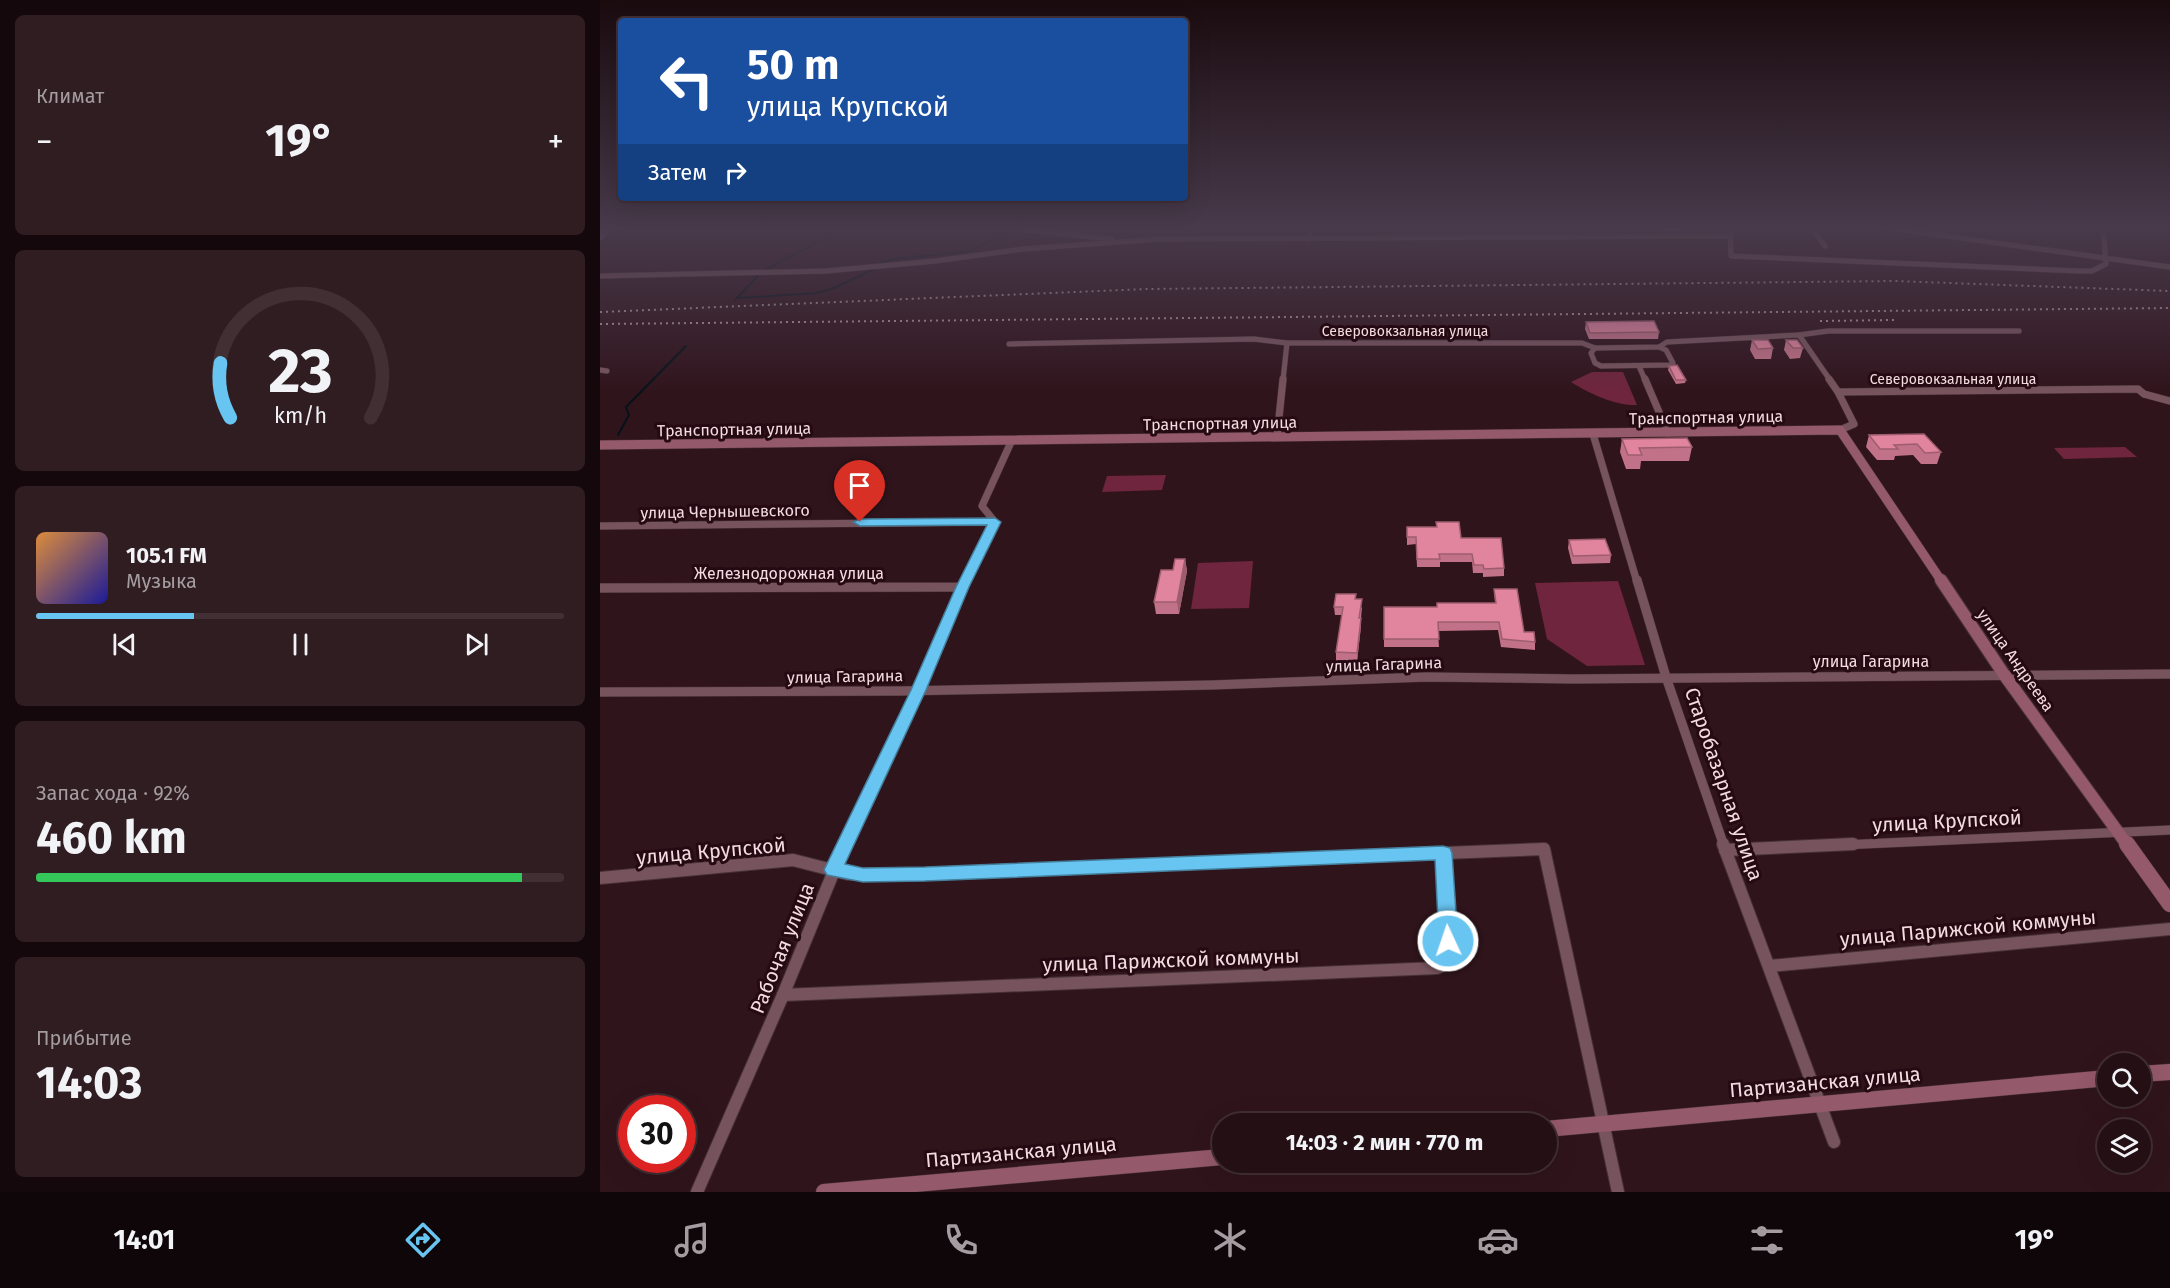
<!DOCTYPE html>
<html lang="ru">
<meta charset="utf-8">
<style>
body{margin:0;font-family:"Fira Sans",sans-serif;background:#301d22;color:#f1f3f6;height:100vh;display:flex;flex-direction:column;font-size:22px;white-space:nowrap}
*{box-sizing:border-box;margin:0}
p{font-size:20px;color:#a39ca0}
.icon{flex:none;width:33px;height:33px;fill:none;stroke:currentColor;stroke-width:2;stroke-linecap:round;stroke-linejoin:round}
.map{position:relative;flex:1;overflow:hidden}
.drawer{display:flex;flex-direction:column;gap:15px;padding:15px;background:#14080c;width:600px}
.drawer>*{flex:none}
.banner{position:absolute;left:18px;top:18px;width:570px;height:183px;border-radius:6px;box-shadow:0 6px 24px #0002,0 0 0 2px #412f34;background:#1a4fa0;color:#fff;overflow:hidden}
.fabs{position:absolute;left:1497px;top:1053px;display:grid;gap:12px}
.fabs a{display:grid;place-items:center;width:54px;height:54px;border-radius:50%;background:#240f15;box-shadow:0 6px 24px #0002,0 0 0 2px #412f34;font-size:30px}
.speed{position:absolute;left:18px;top:1095px;display:flex;gap:12px;font-size:30px;font-weight:700;text-align:center}
.speed>*{display:grid;place-content:center;width:78px;height:78px;border-radius:50%;background:#240f15;box-shadow:0 6px 24px #0002,0 0 0 2px #412f34;line-height:1}
.speed .limit{border:9px solid #d22;background:#fff;color:#111}
.pin{position:absolute;display:grid;place-items:center;width:51px;height:51px;color:#fff;margin:-62px -26px;border-radius:50% 50% 50% 0;rotate:-45deg;box-shadow:0 0 6px #0007}
.pin .icon{rotate:45deg}
.me{position:absolute;width:66px;margin:-33px;rotate:357deg;stroke-linejoin:round;filter:drop-shadow(0 0 4px #0008)}
.turn{display:flex;align-items:center;gap:21px;height:126px;padding:0 30px;font-size:27px}
.turn .icon{width:78px;height:78px;stroke-width:2.5}
.turn b{display:block;font-size:42px;line-height:51px}
.then{display:flex;align-items:center;height:57px;padding:0 30px;background:#0003;gap:12px;font-size:22px}
.big{font-size:45px;font-weight:700;line-height:1.1}
.drawer .tile{flex:1;display:flex;flex-direction:column;justify-content:center;gap:9px;min-width:0;padding:0 21px;border-radius:9px;background:#301d22}
.drawer .dial{align-items:center;gap:0}
.dial svg{height:156px;overflow:visible;fill:none;stroke:#412f34;stroke-width:7;stroke-linecap:round;text-anchor:middle}
.dial text{fill:#f1f3f6;stroke:none}
.song{display:flex;align-items:center;gap:18px}
.cover{width:72px;height:72px;border-radius:9px;background:linear-gradient(135deg,hsl(30 70% 55%),hsl(240 70% 35%))}
.played{height:6px;border-radius:3px;background:linear-gradient(90deg,#68c4f0 30%,#412f34 30%)}
.keys{display:flex;justify-content:space-around;direction:ltr}
.heat{display:flex;justify-content:space-between;align-items:center;font-size:33px;direction:ltr}
.charge{height:9px;border-radius:4px;background:linear-gradient(90deg,#34c759 92%,#412f34 0)}
.trip{position:absolute;left:612px;top:1113px;width:345px;height:60px;border-radius:30px;background:#240f15;box-shadow:0 6px 24px #0002,0 0 0 2px #412f34;font-weight:700;line-height:60px;text-align:center}
.tab-bar{display:flex;height:96px;justify-content:space-around;align-items:center;background:#0e0608;color:#a39ca0}
.tab-bar .icon{width:42px;height:42px}
.tab-bar .selected{color:#68c4f0}
.tab-bar b{font-size:27px;color:#f1f3f6}
main{display:flex;flex:1;min-height:0}
.map>svg:first-child{display:block}
</style>
<main>
<section class="drawer">
<div class="tile"><p>Климат</p>
<div class="heat"><a>−</a><b class="big">19°</b><a>+</a></div>
</div>
<div class="tile dial"><svg viewBox="0 0 100 80">
<path d="M14 69A42 42 0 1 1 86 69"/>
<path d="M14 69A42 42 0 0 1 9 41" stroke="#68c4f0"/>
<text x="50" y="56" font-size="32" font-weight="700">23</text>
<text x="50" y="72" font-size="11">km/h</text>
</svg></div>
<div class="tile">
<div class="song"><i class="cover"></i><div><b>105.1 FM</b><p>Музыка</p></div></div>
<div class="played"></div>
<div class="keys"><svg class="icon" aria-label="previous" viewBox="0 0 24 24"><path d="M18 5L8 12l10 7zM5 5v14"/></svg><svg class="icon" aria-label="pause" viewBox="0 0 24 24"><path d="M8 5v14M16 5v14"/></svg><svg class="icon" aria-label="next" viewBox="0 0 24 24"><path d="M6 5l10 7-10 7zM19 5v14"/></svg></div>
</div>
<div class="tile"><p>Запас хода · 92%</p><b class="big">460 km</b><div class="charge"></div></div>
<div class="tile"><p>Прибытие</p><b class="big">14:03</b></div>
</section>
<div class="map">
<svg width="1570" height="1192" viewBox="0 0 1570 1192">
<rect width="100%" height="100%" fill="#30141c"/>
<!-- green -->
<g fill="#6e253d">
<path d="M 992,372 L 1023,372 L 1037,405 C 1016,406 990,394 971,382 Z"/>
<path d="M 1525,447 L 1537,457 L 1464,459 L 1454,448 Z"/>
<path d="M 566,475 L 562,490 L 502,492 L 507,476 Z"/>
<path d="M 653,561 L 649,608 L 591,609 L 598,563 Z"/>
<path d="M 1018,581 L 1045,665 L 987,666 L 947,639 L 935,583 Z"/>
</g>
<g fill="none" stroke-linecap="round" stroke-linejoin="round">
<!-- stream -->
<g stroke="#051219" stroke-width="2">
<path d="M 278,264 L 295,259 L 370,251 L 399,237 L 420,232"/>
<path d="M 165,270 L 248,226"/>
<path d="M 137,298 L 217,293 L 234,288 L 274,269"/>
<path d="M 135,300 L 158,276"/>
<path d="M 18,435 L 29,415 L 26,407 L 86,346"/>
</g>
<defs>
<g id="street-far3">
<path d="M 423,226 L 427,230 L 512,239"/>
<path d="M 1130,226 L 1131,256 L 1480,271 L 1492,271 L 1506,264 L 1503,226"/>
<path d="M 1215,226 L 1215,233 L 1225,246"/>
<path d="M 1274,226 L 1570,267"/>
<path d="M 708,239 L 712,226"/>
<path d="M 0,276 L 226,271 L 335,261 L 423,249 L 560,239 L 1131,236"/>
<path d="M 1199,335 L 1228,331 L 1419,331"/>
<path d="M 409,344 L 654,339 L 687,343 L 982,343 L 995,348 L 1059,347 L 1067,342 L 1199,335 L 1230,380"/>
<path d="M 995,348 L 991,353 L 995,363 L 1001,366 L 1070,365 L 1073,363 L 1066,350 L 1059,347"/>
<path d="M 1039,366 L 1045,380"/>
<path d="M 0,370 L 7,371"/>
<path d="M 683,380 L 687,343"/>
</g>
<g id="street-far2">
<path d="M 1045,379 L 1068,433"/>
<path d="M 1229,379 L 1238,392 L 1538,389 L 1544,394 L 1570,401"/>
<path d="M 1238,392 L 1254,424 L 1240,430"/>
<path d="M 993,434 L 1037,582"/>
<path d="M 677,437 L 683,379"/>
<path d="M 0,526 L 395,522"/>
<path d="M 366,582 L 395,522 L 382,506 L 412,440"/>
</g>
<g id="street-far1">
<path d="M 1037,580 L 1066,677 L 1124,846"/>
<path d="M 0,588 L 363,587 L 366,580"/>
<path d="M 0,692 L 300,691 L 612,685 L 827,677 L 973,679 L 1570,674"/>
<path d="M 245,846 L 319,690 L 363,587"/>
<path d="M 1220,846 L 1570,830"/>
</g>
<g id="street">
<path d="M 1123,844 L 1234,1142"/>
<path d="M 1125,850 L 1253,844"/>
<path d="M 0,878 L 193,860 L 248,874 L 325,874 L 944,849 L 1018,1192"/>
<path d="M 1169,966 L 1570,929"/>
<path d="M 183,995 L 837,968 L 849,963 L 843,853"/>
<path d="M 97,1192 L 183,995 L 245,844"/>
</g>
<path id="secondary-far3" d="M 0,237 L 10,226"/>
<path id="secondary-far2" d="M 0,445 L 1240,430 L 1342,582"/>
<path id="secondary-far1" d="M 1341,580 L 1405,676 L 1528,846"/>
<g id="secondary">
<path d="M 1527,844 L 1570,904"/>
<path d="M 1540,1074 L 1570,1072"/>
<path d="M 946,1129 L 1508,1078"/>
<path d="M 224,1192 L 622,1157"/>
</g>
</defs>
<!-- street-far3 casing -->
<use href="#street-far3" stroke="#473137" stroke-width="6"/>
<!-- street-far2 casing -->
<use href="#street-far2" stroke="#473137" stroke-width="8"/>
<!-- street-far1 casing -->
<use href="#street-far1" stroke="#473137" stroke-width="10"/>
<!-- street casing -->
<use href="#street" stroke="#473137" stroke-width="14"/>
<!-- secondary-far3 casing -->
<use href="#secondary-far3" stroke="#473137" stroke-width="8"/>
<!-- secondary-far2 casing -->
<use href="#secondary-far2" stroke="#473137" stroke-width="10"/>
<!-- secondary-far1 casing -->
<use href="#secondary-far1" stroke="#473137" stroke-width="14"/>
<!-- secondary casing -->
<use href="#secondary" stroke="#473137" stroke-width="17"/>
<!-- street-far3 -->
<use href="#street-far3" stroke="#77545d" stroke-width="5"/>
<!-- street-far2 -->
<use href="#street-far2" stroke="#77545d" stroke-width="7"/>
<!-- street-far1 -->
<use href="#street-far1" stroke="#77545d" stroke-width="9"/>
<!-- street -->
<use href="#street" stroke="#77545d" stroke-width="12"/>
<!-- secondary-far3 -->
<use href="#secondary-far3" stroke="#94596a" stroke-width="7"/>
<!-- secondary-far2 -->
<use href="#secondary-far2" stroke="#94596a" stroke-width="9"/>
<!-- secondary-far1 -->
<use href="#secondary-far1" stroke="#94596a" stroke-width="12"/>
<!-- secondary -->
<use href="#secondary" stroke="#94596a" stroke-width="16"/>
<!-- rail -->
<g stroke="#b59ea3" stroke-width="2" stroke-dasharray="2 4" stroke-linecap="butt">
<path d="M 0,312 L 546,289 L 1295,281 L 1570,291"/>
<path d="M 1220,321 L 1294,320"/>
<path d="M 0,324 L 1570,308"/>
</g>
</g>
<!-- wall -->
<g fill="#c27288">
<path d="M 1061,226 L 1083,226 L 1082,231 L 1063,231 Z"/>
<path d="M 986,322 L 1059,332 L 1058,339 L 989,339 L 985,329 Z"/>
<path d="M 1152,340 L 1173,348 L 1171,359 L 1155,359 L 1150,350 Z"/>
<path d="M 1186,340 L 1203,348 L 1200,358 L 1190,359 L 1184,350 Z"/>
<path d="M 1069,366 L 1086,380 L 1085,383 L 1076,384 L 1068,370 Z"/>
<path d="M 1324,434 L 1341,452 L 1337,464 L 1321,464 L 1313,455 L 1295,456 L 1294,460 L 1277,460 L 1266,447 L 1269,435 Z"/>
<path d="M 1022,439 L 1092,447 L 1089,461 L 1041,461 L 1040,469 L 1026,469 L 1020,452 Z"/>
<path d="M 836,522 L 904,568 L 904,576 L 883,577 L 883,573 L 873,573 L 872,562 L 840,562 L 840,567 L 817,567 L 816,544 L 807,545 L 807,527 L 836,527 Z"/>
<path d="M 969,540 L 1011,555 L 1010,563 L 972,564 L 968,548 Z"/>
<path d="M 585,559 L 587,571 L 579,614 L 556,614 L 554,602 L 573,570 Z"/>
<path d="M 894,589 L 924,632 L 935,642 L 935,650 L 901,647 L 898,630 L 838,631 L 839,647 L 784,647 L 784,607 L 837,607 L 895,603 Z"/>
<path d="M 756,594 L 756,599 L 762,608 L 761,618 L 761,626 L 757,662 L 736,661 L 736,652 L 742,615 L 735,615 L 734,607 Z"/>
</g>
<!-- shaded-wall -->
<g fill="#9e5d6f">
<path d="M 585,559 L 587,571 L 579,614 L 577,602 Z"/>
<path d="M 761,618 L 761,626 L 757,662 L 757,653 Z"/>
</g>
<!-- building -->
<g fill="#e1859e" stroke="#9e5d6f" stroke-width="1.5">
<path d="M 1054,321 L 1059,332 L 990,333 L 986,322 Z"/>
<path d="M 1152,340 L 1168,340 L 1173,348 L 1158,349 Z"/>
<path d="M 1186,340 L 1197,340 L 1203,348 L 1193,348 Z"/>
<path d="M 1077,365 L 1086,380 L 1076,380 L 1069,366 Z"/>
<path d="M 1324,434 L 1341,452 L 1325,453 L 1317,444 L 1294,445 L 1298,449 L 1280,449 L 1269,435 Z"/>
<path d="M 1087,438 L 1092,447 L 1039,448 L 1042,455 L 1028,455 L 1022,439 Z"/>
<path d="M 836,522 L 859,522 L 861,538 L 901,538 L 904,568 L 884,569 L 883,565 L 874,565 L 872,554 L 839,554 L 840,559 L 817,559 L 816,537 L 807,537 L 807,527 L 837,527 Z"/>
<path d="M 1005,539 L 1011,555 L 973,556 L 969,540 Z"/>
<path d="M 575,559 L 585,559 L 577,602 L 554,602 L 561,570 L 573,570 Z"/>
<path d="M 894,589 L 917,589 L 924,632 L 934,632 L 935,642 L 902,639 L 899,622 L 838,622 L 839,639 L 784,639 L 784,607 L 837,607 L 837,603 L 896,603 Z"/>
<path d="M 736,594 L 756,594 L 755,599 L 762,599 L 759,618 L 761,618 L 757,653 L 736,652 L 743,607 L 734,607 Z"/>
</g>
<!-- sky -->
<linearGradient id="sky" x2="0" y2="1"><stop stop-color="#1a0b0f"/><stop offset="0.58" stop-color="#483a4b"/><stop offset="1" stop-color="#483a4b" stop-opacity="0"/></linearGradient>
<rect width="1570" height="393" fill="url(#sky)"/>
<!-- route -->
<path fill="#68c4f0" stroke="#447f9c" stroke-width="1.5" d="M 395,518 L 401,522 L 369,587 L 326,690 L 245,864 L 263,868 L 325,867 L 843,846 L 850,848 L 852,853 L 858,941 L 855,947 L 848,949 L 841,947 L 839,941 L 835,860 L 325,881 L 263,882 L 227,875 L 224,870 L 311,690 L 356,587 L 387,525 L 260,526 L 253,522 L 260,519 Z"/>
<g text-anchor="middle" stroke-width="6" stroke-linejoin="round" paint-order="stroke">
<!-- far-street labels -->
<g font-size="14" fill="#f2dce1" stroke="#260a13">
<text x="805" y="336">Северовокзальная улица</text>
<text x="1353" y="384">Северовокзальная улица</text>
</g>
<!-- street labels -->
<g font-size="16" fill="#f2dce1" stroke="#260a13">
<text transform="translate(1106 417) rotate(-1)" y="6">Транспортная улица</text>
<text transform="translate(620 423) rotate(-1)" y="6">Транспортная улица</text>
<text transform="translate(134 429) rotate(-1)" y="6">Транспортная улица</text>
<text transform="translate(125 511) rotate(-1)" y="6">улица Чернышевского</text>
<text x="189" y="579">Железнодорожная улица</text>
<text transform="translate(1416 660) rotate(55)" y="6">улица Андреева</text>
<text x="1271" y="667">улица Гагарина</text>
<text transform="translate(784 664) rotate(-2)" y="6">улица Гагарина</text>
<text transform="translate(245 676) rotate(-1)" y="6">улица Гагарина</text>
</g>
<!-- near-street labels -->
<g font-size="20" fill="#f2dce1" stroke="#260a13">
<text transform="translate(1124 784) rotate(71)" y="7">Старобазарная улица</text>
<text transform="translate(1347 821) rotate(-3)" y="7">улица Крупской</text>
<text transform="translate(111 851) rotate(-5)" y="7">улица Крупской</text>
<text transform="translate(1368 928) rotate(-5)" y="7">улица Парижской коммуны</text>
<text transform="translate(182 948) rotate(-68)" y="7">Рабочая улица</text>
<text transform="translate(571 960) rotate(-2)" y="7">улица Парижской коммуны</text>
<text transform="translate(1225 1082) rotate(-5)" y="7">Партизанская улица</text>
<text transform="translate(421 1152) rotate(-5)" y="7">Партизанская улица</text>
</g>
</g>
</svg>
<div class="fabs">
<a><svg class="icon" aria-label="search" viewBox="0 0 24 24"><circle cx="10" cy="10" r="6"/><path d="M15 15l6 6"/></svg></a>
<a><svg class="icon" aria-label="layers" viewBox="0 0 24 24"><path d="M12 4l9 5-9 5-9-5zM3 14l9 5 9-5"/></svg></a>
</div>
<div class="speed"><div class="limit">30</div></div>
<div class="pin" style="left:260px;top:522px;background:#d93025"><svg class="icon" aria-label="arrive" viewBox="0 0 24 24"><path d="M6 21V4h12l-3 4 3 4H6"/></svg></div>
<svg class="me" style="left:848px;top:941px" viewBox="-20 -20 40 40"><circle r="17" fill="#68c4f0" stroke="#fff" stroke-width="3"/><path d="M0-11L8 9 0 5-8 9z" fill="#fff"/></svg>
<div class="trip">14:03 · 2 мин · 770 m</div>
<div class="banner">
<div class="turn"><svg class="icon" aria-label="left" viewBox="0 0 24 24"><path d="M17 20v-9H6M10 6l-5 5 5 5"/></svg><div><b>50 m</b>улица Крупской</div></div>
<div class="then">Затем<svg class="icon" aria-label="right" viewBox="0 0 24 24"><path d="M7 20v-9h11M14 6l5 5-5 5"/></svg></div>
</div>
</div>
</main>
<nav class="tab-bar">
<b>14:01</b>
<svg class="icon selected" aria-label="directions" viewBox="0 0 24 24"><path d="M12 3l9 9-9 9-9-9zM9 14v-3h6M13 9l2 2-2 2"/></svg>
<svg class="icon" aria-label="music" viewBox="0 0 24 24"><path d="M9 18V5l10-2v13"/><circle cx="6" cy="18" r="3"/><circle cx="16" cy="16" r="3"/></svg>
<svg class="icon" aria-label="phone" viewBox="0 0 24 24"><path d="M5 4h4l2 5-3 2q2 4 5 5l2-3 5 2v4C11 20 4 13 5 4z"/></svg>
<svg class="icon" aria-label="climate" viewBox="0 0 24 24"><path d="M12 3v18M4 7l16 10M4 17L20 7"/></svg>
<svg class="icon" aria-label="car" viewBox="0 0 24 24"><path d="M5 17H2v-5l4-1 3-4h7l3 4 3 1v5h-3M9 17h6M6 11h13"/><circle cx="7" cy="17" r="2"/><circle cx="17" cy="17" r="2"/></svg>
<svg class="icon" aria-label="filters" viewBox="0 0 24 24"><path d="M4 7h16M4 17h16"/><circle cx="9" cy="7" r="2"/><circle cx="15" cy="17" r="2"/></svg>
<b>19°</b>
</nav>
